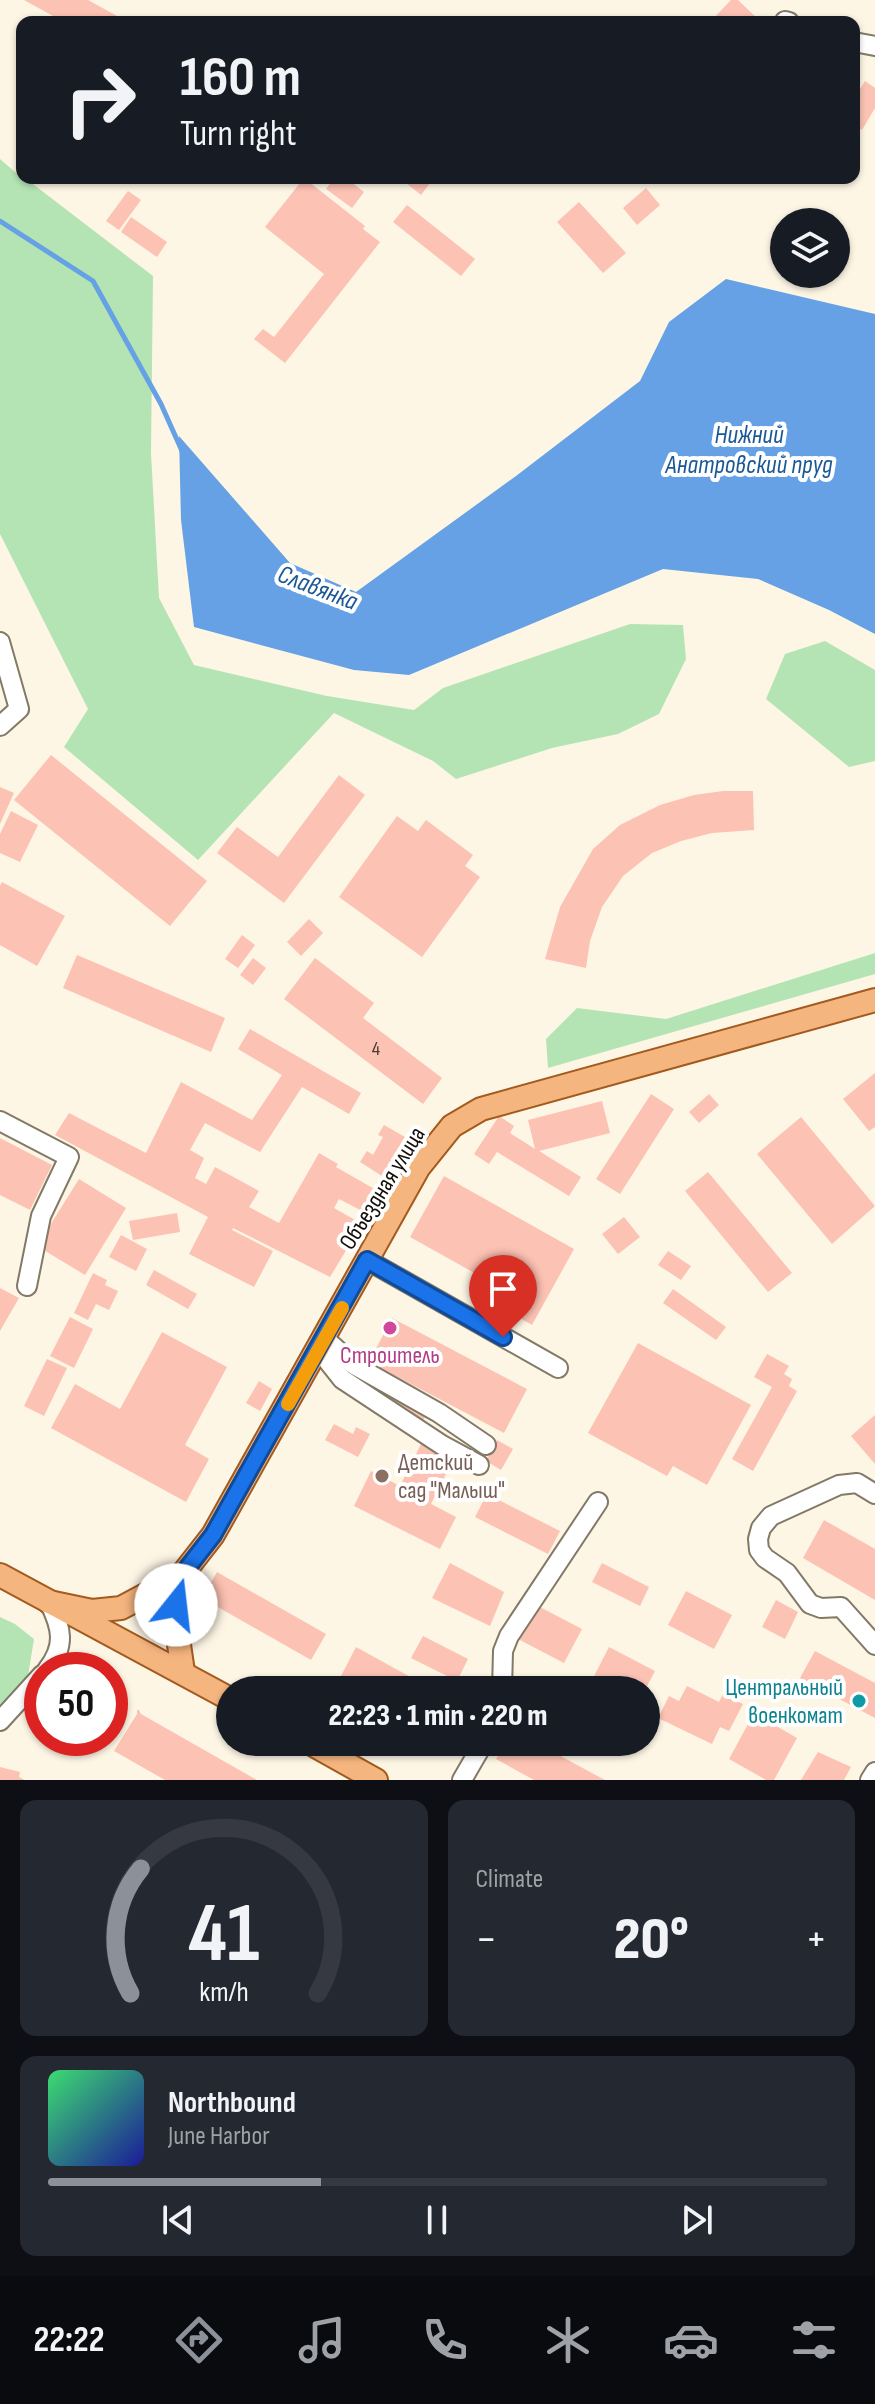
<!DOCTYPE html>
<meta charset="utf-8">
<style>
body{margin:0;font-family:"Sofia Sans Condensed",sans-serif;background:#242831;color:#f1f3f6;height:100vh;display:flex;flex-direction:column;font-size:30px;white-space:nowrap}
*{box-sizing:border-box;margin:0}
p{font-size:26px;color:#9ea1a6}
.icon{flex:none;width:44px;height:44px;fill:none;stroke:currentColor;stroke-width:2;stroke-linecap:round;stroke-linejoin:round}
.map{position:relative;height:1780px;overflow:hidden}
.drawer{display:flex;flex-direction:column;gap:20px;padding:20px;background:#0d0f14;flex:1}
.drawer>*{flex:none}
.banner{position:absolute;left:16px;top:16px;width:844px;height:168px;border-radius:16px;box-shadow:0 2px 6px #0004;background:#171b24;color:#f1f3f6;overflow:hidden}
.fabs{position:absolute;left:770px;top:208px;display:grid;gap:16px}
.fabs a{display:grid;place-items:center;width:80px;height:80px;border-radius:50%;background:#171b24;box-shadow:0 2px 6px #0004;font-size:40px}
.speed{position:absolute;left:24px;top:1652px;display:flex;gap:16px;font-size:40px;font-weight:700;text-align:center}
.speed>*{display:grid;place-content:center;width:104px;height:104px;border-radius:50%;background:#171b24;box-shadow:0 2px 6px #0004;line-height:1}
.speed .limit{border:12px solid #d22;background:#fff;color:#111}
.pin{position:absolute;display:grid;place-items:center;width:68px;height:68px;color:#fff;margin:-82px -34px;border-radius:50% 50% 50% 0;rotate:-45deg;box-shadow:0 0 8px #0007}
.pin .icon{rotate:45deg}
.me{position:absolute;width:88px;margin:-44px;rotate:16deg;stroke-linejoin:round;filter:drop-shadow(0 0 6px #0008)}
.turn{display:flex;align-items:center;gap:28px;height:168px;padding:0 32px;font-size:36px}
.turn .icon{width:104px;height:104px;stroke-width:2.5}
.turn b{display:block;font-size:56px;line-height:68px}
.big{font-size:60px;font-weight:800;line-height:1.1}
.drawer .tile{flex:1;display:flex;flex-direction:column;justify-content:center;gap:12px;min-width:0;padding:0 28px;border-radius:16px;background:#242831}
.drawer .dial{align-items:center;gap:0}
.dial svg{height:208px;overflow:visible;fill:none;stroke:#363941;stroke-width:7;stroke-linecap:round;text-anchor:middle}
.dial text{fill:#f1f3f6;stroke:none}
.song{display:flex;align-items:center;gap:24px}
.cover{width:96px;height:96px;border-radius:12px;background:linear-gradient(135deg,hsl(140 70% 55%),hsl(240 70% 35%))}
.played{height:8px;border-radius:4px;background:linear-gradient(90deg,#8c9099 35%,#363941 35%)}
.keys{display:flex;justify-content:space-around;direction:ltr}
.heat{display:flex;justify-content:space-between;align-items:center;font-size:44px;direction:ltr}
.drawer .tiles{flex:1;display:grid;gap:20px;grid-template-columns:1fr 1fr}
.tile:last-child{grid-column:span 2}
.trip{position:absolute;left:216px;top:1676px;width:444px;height:80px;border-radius:40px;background:#171b24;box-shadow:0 2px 6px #0004;font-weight:800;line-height:80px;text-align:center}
.tab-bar{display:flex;height:128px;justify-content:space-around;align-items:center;background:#090b0e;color:#9ea1a6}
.tab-bar .icon{width:56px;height:56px}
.tab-bar .selected{color:#8c9099}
.tab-bar b{font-size:36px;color:#f1f3f6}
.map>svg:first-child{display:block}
</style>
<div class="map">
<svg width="875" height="1780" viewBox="0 0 875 1780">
<rect width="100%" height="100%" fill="#fef6e5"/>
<!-- green -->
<g fill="#b5e4b4">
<path d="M 0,159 L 22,178 L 25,178 L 153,276 L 151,453 L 159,598 L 194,665 L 327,696 L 414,710 L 443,688 L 630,624 L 683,625 L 686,659 L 659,714 L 618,734 L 552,748 L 456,779 L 433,761 L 334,713 L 198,860 L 64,747 L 88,709 L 0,534 Z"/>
<path d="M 825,641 L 875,670 L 875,761 L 849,767 L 766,699 L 785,654 Z"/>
<path d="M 875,953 L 875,974 L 548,1068 L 546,1039 L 577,1008 L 666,1019 Z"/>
<path d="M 0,1617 L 15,1624 L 34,1639 L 28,1676 L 0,1707 Z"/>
</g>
<!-- water -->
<path fill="#65a1e4" d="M 726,279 L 875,314 L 875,634 L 829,610 L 758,579 L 663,569 L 409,675 L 354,670 L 194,627 L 181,520 L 179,436 L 290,563 L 356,592 L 516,476 L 640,381 L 669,322 Z"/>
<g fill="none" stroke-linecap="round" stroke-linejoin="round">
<!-- stream -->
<path stroke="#65a1e4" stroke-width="5" d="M 0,221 L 93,281 L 161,404 L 182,451"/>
</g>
<!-- building -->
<g fill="#fcc2b3">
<path d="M 24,0 L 88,0 L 128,22 L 64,22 Z"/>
<path d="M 731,0 L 738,0 L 761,22 L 710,22 Z"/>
<path d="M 865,81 L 875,88 L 875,108 L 862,130 L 854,125 L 854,99 Z"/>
<path d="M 304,178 L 365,226 L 363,229 L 380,242 L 285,363 L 254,339 L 263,329 L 274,337 L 324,274 L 265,227 Z"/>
<path d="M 334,178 L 346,178 L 364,192 L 352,208 L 326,189 Z"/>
<path d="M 400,178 L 434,178 L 421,195 Z"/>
<path d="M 646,188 L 660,205 L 637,225 L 623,208 Z"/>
<path d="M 128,191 L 141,200 L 119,230 L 106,221 Z"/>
<path d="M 579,202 L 626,253 L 603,273 L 557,222 Z"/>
<path d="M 407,205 L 475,259 L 461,276 L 393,222 Z"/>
<path d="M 131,217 L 167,242 L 157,257 L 121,232 Z"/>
<path d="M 51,755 L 207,881 L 170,926 L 14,800 Z"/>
<path d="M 339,775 L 365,795 L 284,903 L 217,853 L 237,827 L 278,857 Z"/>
<path d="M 0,787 L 14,793 L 0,824 Z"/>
<path d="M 723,791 L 753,791 L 754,830 L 712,833 L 681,841 L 652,853 L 623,876 L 602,907 L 590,941 L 586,968 L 545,959 L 560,907 L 593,849 L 620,825 L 660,805 L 694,795 Z"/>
<path d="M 11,811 L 38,825 L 20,862 L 0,853 L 0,834 Z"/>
<path d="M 397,816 L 418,831 L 426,820 L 473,855 L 465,866 L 480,877 L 422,957 L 339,897 Z"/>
<path d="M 2,882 L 65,916 L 37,966 L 0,945 L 0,886 Z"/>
<path d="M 309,919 L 323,933 L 301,956 L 287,942 Z"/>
<path d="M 242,935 L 255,945 L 238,968 L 225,959 Z"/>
<path d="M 77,955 L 225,1018 L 211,1052 L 63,988 Z"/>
<path d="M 253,958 L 266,968 L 253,985 L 240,975 Z"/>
<path d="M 315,958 L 374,1003 L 363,1018 L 442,1078 L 423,1104 L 284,999 Z"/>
<path d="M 250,1029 L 361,1093 L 349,1114 L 302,1087 L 260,1152 L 205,1123 L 190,1150 L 204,1158 L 195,1178 L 206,1184 L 215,1167 L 259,1191 L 249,1207 L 279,1223 L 319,1153 L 338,1164 L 336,1167 L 378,1191 L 366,1213 L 339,1199 L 334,1208 L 362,1224 L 330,1277 L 233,1228 L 232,1230 L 273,1251 L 254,1287 L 189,1254 L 208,1217 L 55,1135 L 69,1113 L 146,1153 L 181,1082 L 252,1120 L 282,1075 L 238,1049 Z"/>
<path d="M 875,1073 L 875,1127 L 869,1131 L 843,1099 Z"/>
<path d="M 651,1094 L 674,1109 L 620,1194 L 596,1179 Z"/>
<path d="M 709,1094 L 719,1105 L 699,1123 L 689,1112 Z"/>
<path d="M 602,1101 L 610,1133 L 539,1151 L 581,1177 L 569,1196 L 497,1152 L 489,1164 L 474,1154 L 499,1116 L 514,1126 L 510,1133 L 535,1149 L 528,1120 Z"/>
<path d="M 801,1117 L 875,1206 L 832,1244 L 757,1154 Z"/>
<path d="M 384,1125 L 405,1137 L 382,1176 L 360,1162 L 367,1151 L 373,1155 L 383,1137 L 378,1135 Z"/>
<path d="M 0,1138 L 52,1165 L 30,1210 L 0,1195 Z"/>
<path d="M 708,1172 L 792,1273 L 768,1292 L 685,1191 Z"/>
<path d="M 444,1176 L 574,1249 L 532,1325 L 504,1309 L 512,1294 L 410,1237 Z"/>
<path d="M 79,1179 L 126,1208 L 85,1275 L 37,1246 Z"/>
<path d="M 177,1213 L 180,1232 L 133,1240 L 129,1221 Z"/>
<path d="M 624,1217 L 640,1237 L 618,1254 L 602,1234 Z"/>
<path d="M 121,1235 L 147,1249 L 136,1271 L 109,1257 Z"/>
<path d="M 668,1251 L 691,1266 L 681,1280 L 658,1265 Z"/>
<path d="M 154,1270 L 197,1294 L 188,1309 L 146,1285 Z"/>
<path d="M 93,1273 L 107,1280 L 105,1285 L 118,1291 L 109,1310 L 96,1304 L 88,1320 L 74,1313 Z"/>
<path d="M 0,1288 L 19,1298 L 0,1331 Z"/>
<path d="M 673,1289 L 726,1327 L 716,1340 L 663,1303 Z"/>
<path d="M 70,1317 L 93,1329 L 74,1368 L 50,1356 Z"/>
<path d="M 392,1318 L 527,1389 L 504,1433 L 369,1362 Z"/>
<path d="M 162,1332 L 227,1367 L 185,1445 L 209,1459 L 186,1502 L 51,1428 L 75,1384 L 120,1409 Z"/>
<path d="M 638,1343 L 751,1405 L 707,1485 L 673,1466 L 667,1476 L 588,1433 Z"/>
<path d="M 767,1354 L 789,1366 L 784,1374 L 792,1379 L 789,1386 L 797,1391 L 753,1471 L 732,1459 L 772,1387 L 754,1377 Z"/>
<path d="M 47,1359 L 67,1368 L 44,1416 L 24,1406 Z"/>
<path d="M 259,1381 L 272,1389 L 260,1411 L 246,1403 Z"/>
<path d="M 387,1386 L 429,1410 L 421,1424 L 379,1400 Z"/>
<path d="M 875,1415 L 875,1464 L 851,1436 Z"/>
<path d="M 334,1424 L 353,1434 L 356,1427 L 370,1434 L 358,1457 L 325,1440 Z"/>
<path d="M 497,1440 L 513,1449 L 501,1470 L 486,1461 Z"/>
<path d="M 422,1442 L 454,1458 L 431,1504 L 456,1517 L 440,1549 L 354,1506 L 371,1471 L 400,1486 Z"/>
<path d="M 487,1494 L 560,1531 L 548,1554 L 475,1517 Z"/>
<path d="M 824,1520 L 875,1549 L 875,1600 L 803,1558 Z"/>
<path d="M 450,1563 L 504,1592 L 490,1626 L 432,1598 Z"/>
<path d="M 602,1563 L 649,1587 L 640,1606 L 592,1582 Z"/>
<path d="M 217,1572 L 326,1634 L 311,1660 L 202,1598 Z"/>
<path d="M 686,1591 L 732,1615 L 714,1649 L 668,1625 Z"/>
<path d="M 776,1600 L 798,1612 L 785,1639 L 762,1627 Z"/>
<path d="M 536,1605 L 582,1629 L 564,1663 L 518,1639 Z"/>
<path d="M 423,1636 L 468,1659 L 457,1681 L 411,1658 Z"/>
<path d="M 356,1647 L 434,1690 L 366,1690 L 341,1676 Z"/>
<path d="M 609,1647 L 655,1671 L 645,1690 L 607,1690 L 591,1682 Z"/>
<path d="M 815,1651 L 875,1683 L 875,1718 L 800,1678 Z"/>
<path d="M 687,1686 L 719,1702 L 723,1694 L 743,1704 L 729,1731 L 720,1727 L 712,1744 L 658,1718 L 669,1696 L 679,1701 Z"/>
<path d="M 137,1710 L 139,1710 L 141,1714 L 257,1780 L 165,1780 L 114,1751 L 137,1714 Z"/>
<path d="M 754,1713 L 797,1738 L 774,1780 L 766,1780 L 729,1759 Z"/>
<path d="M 506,1742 L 544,1742 L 542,1746 L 605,1780 L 534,1780 L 496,1759 Z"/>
<path d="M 818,1752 L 851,1767 L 844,1780 L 801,1780 Z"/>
<path d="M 0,1767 L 20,1772 L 19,1777 L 25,1780 L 0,1780 Z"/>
</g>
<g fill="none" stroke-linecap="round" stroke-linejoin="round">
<defs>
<g id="minor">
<path d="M 785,21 L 789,22"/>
<path d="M 854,42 L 875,46"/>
<path d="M 0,642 L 19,709 L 0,726"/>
<path d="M 0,1121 L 69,1157 L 41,1216 L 27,1286"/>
<path d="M 367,1260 L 558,1368"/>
<path d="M 325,1339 L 354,1365 L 439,1413 L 486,1445"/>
<path d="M 319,1350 L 342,1379 L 442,1445 L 479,1465"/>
<path d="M 875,1494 L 857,1483 L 839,1485 L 771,1516 L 761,1528 L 758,1539 L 759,1550 L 765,1558 L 787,1573 L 810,1604 L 821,1608 L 841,1607 L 875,1645"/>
<path d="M 47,1670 C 66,1646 62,1628 49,1602"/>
<path d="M 502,1690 L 503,1651 L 509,1636 L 598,1502"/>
<path d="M 0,1721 L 42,1675"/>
<path d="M 462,1780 L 484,1742"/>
<path d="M 870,1780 L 875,1772"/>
</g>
<g id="major">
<path d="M 0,1575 L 230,1699"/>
<path d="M 181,1576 L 176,1624 L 183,1672"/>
<path d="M 49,1602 L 92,1611 L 121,1608 L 181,1576 L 213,1535 L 419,1167 L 452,1126 L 481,1109 L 875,1000"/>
<path d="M 308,1742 L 376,1780"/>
</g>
</defs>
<!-- minor casing -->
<use href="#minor" stroke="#827966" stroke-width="22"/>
<!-- major casing -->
<use href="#major" stroke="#a25a1e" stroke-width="26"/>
<!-- minor -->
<use href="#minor" stroke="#fff" stroke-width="18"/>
<!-- major -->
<use href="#major" stroke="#f5b57f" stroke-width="22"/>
</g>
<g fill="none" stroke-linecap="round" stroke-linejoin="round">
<defs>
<path id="route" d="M 176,1605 L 181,1576 L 213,1535 L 367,1260 L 503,1337"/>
</defs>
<!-- route casing -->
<use href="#route" stroke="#114b97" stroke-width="20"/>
<!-- route -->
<use href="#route" stroke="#1a73e8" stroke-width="14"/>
<!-- slow -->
<path stroke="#f59e0b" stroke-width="14" d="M 288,1404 L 342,1308"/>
</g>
<!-- markers -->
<circle fill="#d1479c" stroke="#fff" stroke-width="3" cx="390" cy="1328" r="8"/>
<circle fill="#8d6e63" stroke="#fff" stroke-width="3" cx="382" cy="1476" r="8"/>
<circle fill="#0f9aa8" stroke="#fff" stroke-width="3" cx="859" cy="1701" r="8"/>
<g text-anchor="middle" stroke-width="8" stroke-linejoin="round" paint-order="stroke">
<!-- number labels -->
<g font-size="20" fill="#4c3c33">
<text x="376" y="1055">4</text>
</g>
<!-- street labels -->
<g font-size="24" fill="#120f08" stroke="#fff">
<text transform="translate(382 1188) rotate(-58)" y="8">Объездная улица</text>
</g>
<!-- hotel labels -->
<g font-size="24" fill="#b23c85" stroke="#fff">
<text x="390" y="1363">Строитель</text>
</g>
<!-- education labels -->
<g font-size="24" fill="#785e54" stroke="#fff" text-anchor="start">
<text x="398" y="1470">Детский<tspan x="398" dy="28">сад "Малыш"</tspan></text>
</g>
<!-- culture labels -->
<g font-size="24" fill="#0d838f" stroke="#fff" text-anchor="end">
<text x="843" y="1695">Центральный<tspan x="843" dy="28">военкомат</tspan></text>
</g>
<!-- water labels -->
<g font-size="26" font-style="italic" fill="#1a5996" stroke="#fff">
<text x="749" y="443">Нижний<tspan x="749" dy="30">Анатровский пруд</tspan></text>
<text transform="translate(318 587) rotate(21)" y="9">Славянка</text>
</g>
</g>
</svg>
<div class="fabs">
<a><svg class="icon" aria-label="layers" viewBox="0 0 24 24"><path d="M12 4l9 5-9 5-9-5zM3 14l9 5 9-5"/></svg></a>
</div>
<div class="speed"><div class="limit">50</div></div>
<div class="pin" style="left:503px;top:1337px;background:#d93025"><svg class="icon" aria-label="arrive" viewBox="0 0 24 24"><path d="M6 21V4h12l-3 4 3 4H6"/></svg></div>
<svg class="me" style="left:176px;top:1605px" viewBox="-20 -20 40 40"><circle r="19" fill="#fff"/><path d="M0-13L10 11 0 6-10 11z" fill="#1a73e8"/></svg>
<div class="trip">22:23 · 1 min · 220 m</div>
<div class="banner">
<div class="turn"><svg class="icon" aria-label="right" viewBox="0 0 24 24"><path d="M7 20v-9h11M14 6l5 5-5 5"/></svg><div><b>160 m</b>Turn right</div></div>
</div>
</div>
<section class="drawer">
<div class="tiles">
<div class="tile dial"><svg viewBox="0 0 100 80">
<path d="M14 69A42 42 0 1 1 86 69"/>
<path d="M14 69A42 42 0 0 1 18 21" stroke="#8c9099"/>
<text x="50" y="56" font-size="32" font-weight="700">41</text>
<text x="50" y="72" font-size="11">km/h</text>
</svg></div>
<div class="tile"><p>Climate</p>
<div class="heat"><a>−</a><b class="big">20°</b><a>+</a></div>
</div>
<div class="tile">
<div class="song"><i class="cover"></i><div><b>Northbound</b><p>June Harbor</p></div></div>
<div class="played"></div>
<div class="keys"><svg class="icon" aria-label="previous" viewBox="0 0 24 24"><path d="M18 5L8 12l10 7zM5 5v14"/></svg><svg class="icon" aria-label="pause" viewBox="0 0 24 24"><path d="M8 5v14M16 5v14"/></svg><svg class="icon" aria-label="next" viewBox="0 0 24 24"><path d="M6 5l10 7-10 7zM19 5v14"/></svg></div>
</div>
</div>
</section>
<nav class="tab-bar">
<b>22:22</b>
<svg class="icon selected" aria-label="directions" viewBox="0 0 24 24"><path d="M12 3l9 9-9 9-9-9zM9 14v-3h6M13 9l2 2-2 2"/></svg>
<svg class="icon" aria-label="music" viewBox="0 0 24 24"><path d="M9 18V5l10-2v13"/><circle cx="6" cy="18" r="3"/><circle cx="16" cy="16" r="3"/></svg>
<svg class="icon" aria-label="phone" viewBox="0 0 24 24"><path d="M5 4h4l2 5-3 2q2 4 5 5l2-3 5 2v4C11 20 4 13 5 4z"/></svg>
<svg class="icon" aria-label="climate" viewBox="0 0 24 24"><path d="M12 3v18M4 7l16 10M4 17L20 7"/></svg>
<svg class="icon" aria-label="car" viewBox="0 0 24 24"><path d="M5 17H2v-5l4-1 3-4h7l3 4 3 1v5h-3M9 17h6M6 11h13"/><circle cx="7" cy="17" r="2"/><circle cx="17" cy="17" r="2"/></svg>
<svg class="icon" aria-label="filters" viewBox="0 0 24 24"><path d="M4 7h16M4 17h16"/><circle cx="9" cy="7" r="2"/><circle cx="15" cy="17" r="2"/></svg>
</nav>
